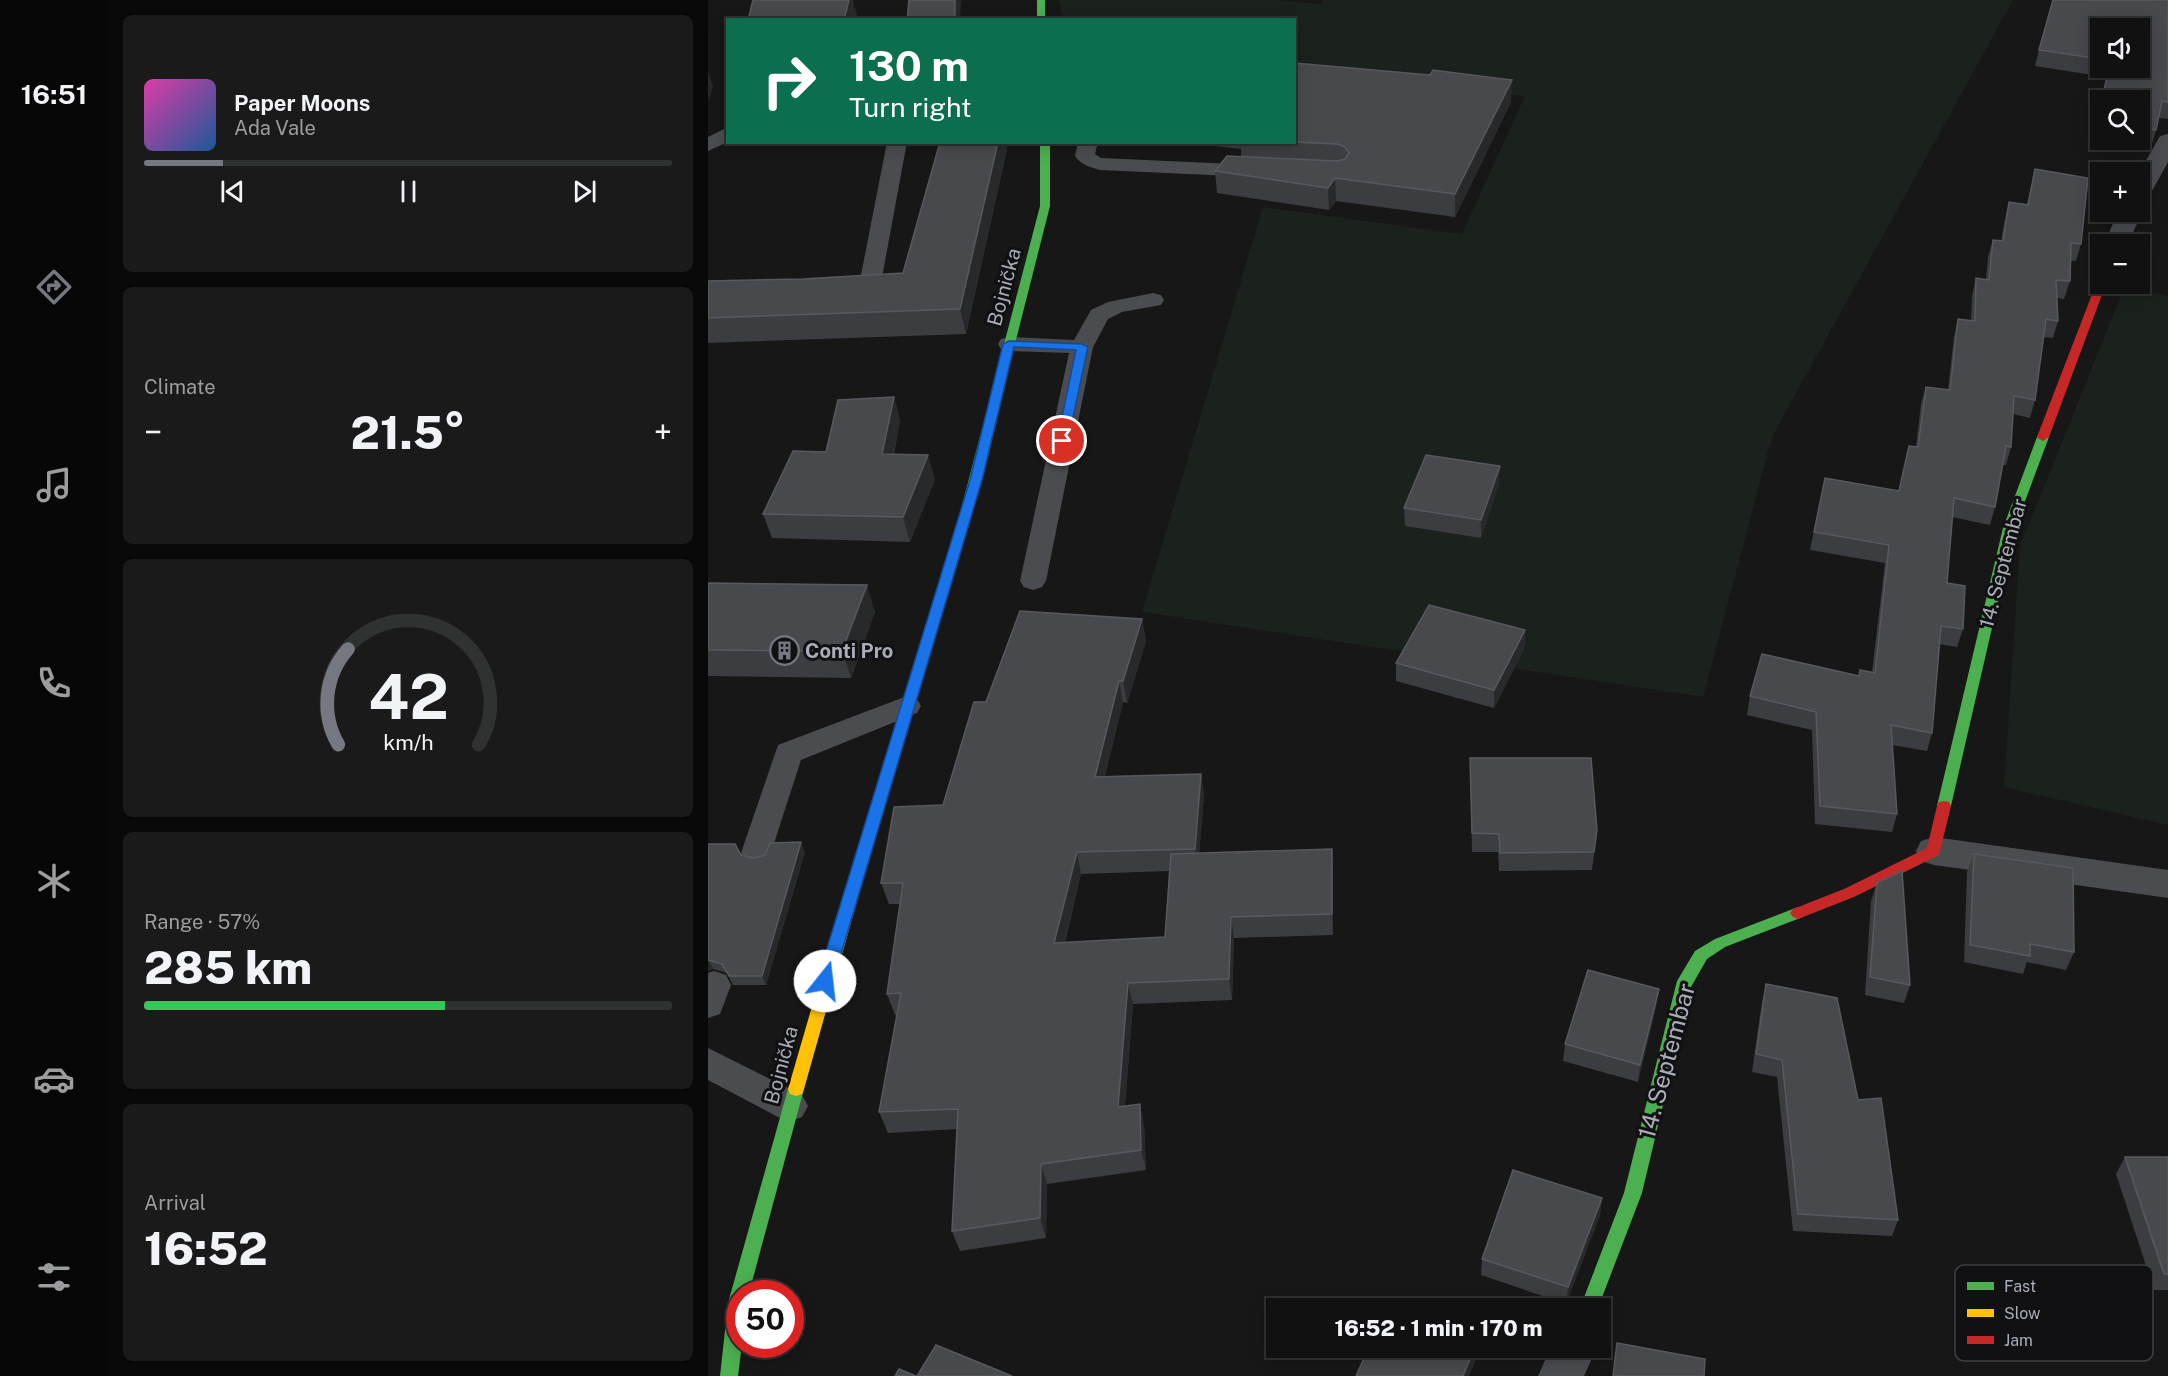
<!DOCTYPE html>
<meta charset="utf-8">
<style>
body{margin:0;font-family:"Public Sans",sans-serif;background:#1a1a1a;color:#f1f3f6;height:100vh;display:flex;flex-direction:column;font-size:22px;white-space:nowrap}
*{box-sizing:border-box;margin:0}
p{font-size:20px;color:#9c9d9f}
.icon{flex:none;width:33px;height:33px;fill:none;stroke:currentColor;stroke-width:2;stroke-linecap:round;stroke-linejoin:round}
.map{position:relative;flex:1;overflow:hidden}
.drawer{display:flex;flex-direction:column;gap:15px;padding:15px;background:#090909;width:600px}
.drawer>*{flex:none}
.guide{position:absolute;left:18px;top:18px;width:570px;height:126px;border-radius:0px;box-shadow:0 3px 15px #0003,0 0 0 2px #303131;background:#0b6e4f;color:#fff;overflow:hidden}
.buttons{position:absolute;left:1382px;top:18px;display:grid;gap:12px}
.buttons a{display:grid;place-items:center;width:60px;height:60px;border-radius:0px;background:#111;box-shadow:0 3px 15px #0003,0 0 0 2px #303131;font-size:30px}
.speed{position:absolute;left:18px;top:1280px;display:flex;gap:12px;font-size:30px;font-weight:700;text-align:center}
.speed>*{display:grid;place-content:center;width:78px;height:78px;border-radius:50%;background:#111;box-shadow:0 3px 15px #0003,0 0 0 2px #303131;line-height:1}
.speed .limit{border:9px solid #d22;background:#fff;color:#111}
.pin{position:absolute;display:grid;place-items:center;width:51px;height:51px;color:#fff;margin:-26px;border:3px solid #fff;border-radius:50%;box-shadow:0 2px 6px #0007}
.me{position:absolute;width:66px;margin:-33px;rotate:16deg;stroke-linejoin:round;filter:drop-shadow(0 0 4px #0008)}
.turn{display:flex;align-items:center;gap:21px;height:126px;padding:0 24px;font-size:27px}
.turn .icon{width:78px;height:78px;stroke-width:2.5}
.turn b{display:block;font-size:42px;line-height:51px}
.big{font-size:45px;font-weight:800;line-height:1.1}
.drawer .widget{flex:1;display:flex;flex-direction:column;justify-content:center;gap:9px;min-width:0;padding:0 21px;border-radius:9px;background:#1a1a1a}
.drawer .dial{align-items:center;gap:0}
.dial svg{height:156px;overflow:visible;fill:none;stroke:#303131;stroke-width:7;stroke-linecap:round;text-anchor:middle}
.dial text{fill:#f1f3f6;stroke:none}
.song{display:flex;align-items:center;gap:18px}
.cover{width:72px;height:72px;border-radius:9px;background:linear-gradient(135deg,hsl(320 70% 55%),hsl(210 70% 35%))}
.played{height:6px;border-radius:3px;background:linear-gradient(90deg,#757880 15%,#303131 15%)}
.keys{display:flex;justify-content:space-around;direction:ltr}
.heat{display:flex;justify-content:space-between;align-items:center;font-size:33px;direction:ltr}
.charge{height:9px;border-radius:4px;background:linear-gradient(90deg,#34c759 57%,#303131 0)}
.trip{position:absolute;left:558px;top:1298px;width:345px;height:60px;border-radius:0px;background:#111;box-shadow:0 3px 15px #0003,0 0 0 2px #303131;font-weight:800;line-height:60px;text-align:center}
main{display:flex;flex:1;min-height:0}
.dock{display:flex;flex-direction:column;width:108px;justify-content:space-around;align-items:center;background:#070707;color:#9c9d9f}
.dock .icon{width:42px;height:42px}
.dock .current{color:#757880}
.dock b{font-size:27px;color:#f1f3f6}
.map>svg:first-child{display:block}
</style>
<main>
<nav class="dock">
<b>16:51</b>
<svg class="icon current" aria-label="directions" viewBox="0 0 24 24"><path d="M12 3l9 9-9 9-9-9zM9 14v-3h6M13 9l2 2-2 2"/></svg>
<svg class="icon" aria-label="music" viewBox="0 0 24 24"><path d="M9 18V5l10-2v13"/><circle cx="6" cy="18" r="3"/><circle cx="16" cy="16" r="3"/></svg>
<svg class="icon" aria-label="phone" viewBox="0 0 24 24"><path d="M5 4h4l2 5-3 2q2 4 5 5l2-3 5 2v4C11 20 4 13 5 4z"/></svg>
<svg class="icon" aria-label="climate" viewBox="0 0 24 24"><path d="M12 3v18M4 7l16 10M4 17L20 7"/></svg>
<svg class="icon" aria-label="car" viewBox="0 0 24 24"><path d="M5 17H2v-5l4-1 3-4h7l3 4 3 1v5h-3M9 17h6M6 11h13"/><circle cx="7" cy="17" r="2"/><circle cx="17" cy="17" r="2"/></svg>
<svg class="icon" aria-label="filters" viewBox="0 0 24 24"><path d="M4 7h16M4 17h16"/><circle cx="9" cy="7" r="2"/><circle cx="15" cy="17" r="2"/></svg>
</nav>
<section class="drawer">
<div class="widget">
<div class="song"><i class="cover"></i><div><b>Paper Moons</b><p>Ada Vale</p></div></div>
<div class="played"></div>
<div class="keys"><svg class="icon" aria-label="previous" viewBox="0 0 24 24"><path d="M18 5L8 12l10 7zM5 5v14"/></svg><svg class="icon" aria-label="pause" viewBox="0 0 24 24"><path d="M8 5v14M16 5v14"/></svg><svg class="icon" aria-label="next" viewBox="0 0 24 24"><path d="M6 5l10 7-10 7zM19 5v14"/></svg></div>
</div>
<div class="widget"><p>Climate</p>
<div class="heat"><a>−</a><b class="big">21.5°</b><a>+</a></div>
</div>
<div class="widget dial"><svg viewBox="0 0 100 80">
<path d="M14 69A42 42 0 1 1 86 69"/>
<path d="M14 69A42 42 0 0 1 19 20" stroke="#757880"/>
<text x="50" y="56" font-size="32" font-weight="700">42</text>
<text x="50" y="72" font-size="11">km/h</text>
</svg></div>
<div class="widget"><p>Range · 57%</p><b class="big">285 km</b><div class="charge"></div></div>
<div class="widget"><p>Arrival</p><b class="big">16:52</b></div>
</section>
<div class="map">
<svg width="1460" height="1376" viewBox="0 0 1460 1376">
<rect width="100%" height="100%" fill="#171717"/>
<!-- green -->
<g fill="#1b211c">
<path d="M 351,0 L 568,0 L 613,4 L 615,0 L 1305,0 L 1064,437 L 995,697 L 434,612 L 555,207 L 754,234 L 817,96 L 587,75 L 586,20 L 355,19 Z"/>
<path d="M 1417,286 L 1460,296 L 1460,825 L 1296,787 L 1312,546 Z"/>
</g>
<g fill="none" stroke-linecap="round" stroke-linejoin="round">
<!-- lane -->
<g fill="#4b4c50" fill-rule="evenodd">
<path d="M 20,127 L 20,142 L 0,151 L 0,137 Z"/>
<path d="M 179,142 L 199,142 L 173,283 C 164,296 141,301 126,298 L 123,293 L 126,288 L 152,280 Z"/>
<path d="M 370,142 L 390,142 L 387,154 L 393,158 L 547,165 L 554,167 L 557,171 L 554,175 L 547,177 L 392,170 C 382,167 373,165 367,156 Z"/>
<path d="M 445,293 L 453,295 L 456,300 L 453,305 L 414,312 L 400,319 L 385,347 L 338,581 L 334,587 L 325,590 L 316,587 L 312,581 L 361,353 L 301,351 L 293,349 L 290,344 L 293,339 L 301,337 L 366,340 L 383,310 L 400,302 Z"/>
<path d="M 199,696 L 209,699 L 213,706 L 209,713 L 93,760 L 60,862 L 49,865 L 38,862 L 33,853 L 70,745 Z"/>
<path d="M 6,971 L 18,975 L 23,985 L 12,1014 L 0,1018 L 0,973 Z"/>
<path d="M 0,1048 L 94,1095 L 100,1106 L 94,1117 L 82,1121 L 70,1117 L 0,1080 Z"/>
</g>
<!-- street -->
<g fill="#4b4c50" fill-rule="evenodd">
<path d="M 1460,134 L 1460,162 L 1439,200 L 1431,202 L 1431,173 L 1452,136 Z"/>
<path d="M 1431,208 L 1434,212 L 1420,244 L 1396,244 L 1410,212 L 1431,212 Z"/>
<path d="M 1226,837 L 1460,870 L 1460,898 L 1226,865 L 1213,861 L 1208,851 L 1213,841 Z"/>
<path d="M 843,1347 L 889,1347 L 876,1376 L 830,1376 Z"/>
</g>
<!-- fast -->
<g fill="#4caf50" fill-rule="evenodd">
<rect x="329" y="0" width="8" height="20"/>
<path d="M 332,142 L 342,142 L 342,206 L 262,521 L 256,525 L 250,521 L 332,206 Z"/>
<path d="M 1335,433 L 1341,437 L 1307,528 L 1243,806 L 1241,810 L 1231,810 L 1229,806 L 1295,528 L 1329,437 Z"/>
<path d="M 1090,907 L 1095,909 L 1098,913 L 1095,917 L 1017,947 L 999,959 L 983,987 L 934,1193 L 890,1308 L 872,1308 L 916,1193 L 969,981 L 987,951 L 1007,939 Z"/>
<path d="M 88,1082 L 94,1084 L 96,1089 L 41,1293 L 32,1293 L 32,1344 L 34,1344 L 30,1376 L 12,1376 L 20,1303 L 80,1089 L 82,1084 Z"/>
</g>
<!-- slow -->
<path fill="#ffc107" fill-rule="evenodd" d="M 157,842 L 162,844 L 164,848 L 96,1089 L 94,1094 L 88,1096 L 82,1094 L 80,1089 L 150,848 L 152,844 Z"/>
<!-- jam -->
<g fill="#c62828" fill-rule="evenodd">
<path d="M 1392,281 L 1392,284 L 1398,284 L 1341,437 L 1335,441 L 1331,439 L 1329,437 L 1388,284 Z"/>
<path d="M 256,517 L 262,521 L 164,848 L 162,852 L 152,852 L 150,848 L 250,521 Z"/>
<path d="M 1236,801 L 1241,802 L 1243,806 L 1231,855 L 1146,897 L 1090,919 L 1085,917 L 1082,913 L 1085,909 L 1136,889 L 1219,848 L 1229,806 L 1231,802 Z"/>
</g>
</g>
<!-- wall -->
<g fill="#3c3d40" fill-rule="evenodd">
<path d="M 1460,0 L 1460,119 L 1451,118 L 1448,130 L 1443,147 L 1399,140 L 1431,140 L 1431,100 L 1393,100 L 1398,77 L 1327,66 L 1331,50 ZM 1392,28 L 1431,68 L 1392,68 Z"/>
<path d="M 803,102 L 747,217 L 628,201 L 621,210 L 509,193 L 507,171 L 533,156 L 533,149 L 470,142 L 586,142 Z"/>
<path d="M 1392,106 L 1392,138 L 1386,137 Z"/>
<path d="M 299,149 L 258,334 L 0,343 L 0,281 L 95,279 L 195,273 Z"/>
<path d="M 1327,169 L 1373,244 L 1368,261 L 1362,261 L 1362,281 L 1356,299 L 1349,298 L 1350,321 L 1345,338 L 1335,337 L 1327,400 L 1322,418 L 1305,414 L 1303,447 L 1298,465 L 1295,465 L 1287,507 L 1282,525 L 1244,517 L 1239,583 L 1255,629 L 1249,647 L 1231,644 L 1224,733 L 1219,751 L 1184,745 L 1189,814 L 1184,832 L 1107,824 L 1104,730 L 1039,715 L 1042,696 L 1151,676 L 1152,670 L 1164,672 L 1177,563 L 1102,550 L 1117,478 L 1191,491 L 1208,447 L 1213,404 L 1218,387 L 1240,390 L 1246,336 L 1250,319 L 1263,321 L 1264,296 L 1268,278 L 1278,280 L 1280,257 L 1285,240 L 1293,241 L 1297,219 L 1301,202 L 1319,204 Z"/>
<path d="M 186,397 L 192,421 L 186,454 L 227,479 L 202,542 L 64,538 L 55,514 L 118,452 Z"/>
<path d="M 791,484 L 773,538 L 697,526 L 696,508 Z"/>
<path d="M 0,583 L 167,612 L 143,678 L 0,676 Z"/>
<path d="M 434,619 L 438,641 L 419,703 L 415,702 L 397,776 L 493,774 L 496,795 L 491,853 L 625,870 L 625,935 L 526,938 L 524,1000 L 425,1004 L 417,1106 L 436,1124 L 438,1170 L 339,1184 L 338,1238 L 252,1251 L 244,1231 L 249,1129 L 180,1133 L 171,1112 L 189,1015 L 187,1015 L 179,994 L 192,904 L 181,904 L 173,883 L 235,805 L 278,702 ZM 461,871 L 457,937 L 357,942 L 373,874 Z"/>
<path d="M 817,630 L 816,649 L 786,708 L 688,681 L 688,663 Z"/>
<path d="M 762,758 L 889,830 L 884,870 L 791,871 L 790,852 L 764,852 Z"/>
<path d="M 0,844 L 46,858 L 97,852 L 58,985 L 25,985 L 19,973 L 5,969 L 0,971 Z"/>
<path d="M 1266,854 L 1366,952 L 1358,970 L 1319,962 L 1315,974 L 1256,962 L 1259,872 Z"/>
<path d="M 1169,883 L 1202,985 L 1196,1003 L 1157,995 L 1163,901 Z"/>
<path d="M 1058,984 L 1150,1100 L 1190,1220 L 1184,1236 L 1085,1231 L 1069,1077 L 1044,1072 L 1054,1002 Z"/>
<path d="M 948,1007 L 930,1082 L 855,1061 L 857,1044 Z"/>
<path d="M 1417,1157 L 1460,1157 L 1460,1290 L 1446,1290 L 1408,1174 Z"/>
<path d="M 894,1198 L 892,1215 L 858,1304 L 773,1275 L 774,1259 Z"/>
</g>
<!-- shaded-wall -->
<g fill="#28292a">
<path d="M 141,0 L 145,0 L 149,15 L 148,20 L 136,20 Z"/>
<path d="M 247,0 L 253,0 L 252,20 L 247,20 Z"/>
<path d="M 0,71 L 5,87 L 0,101 Z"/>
<path d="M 804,80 L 803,102 L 747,217 L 747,194 Z"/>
<path d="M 290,142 L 298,142 L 299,149 L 258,334 L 252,309 Z"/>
<path d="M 627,178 L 628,201 L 621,210 L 620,188 Z"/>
<path d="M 186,397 L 192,421 L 181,478 L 174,454 Z"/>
<path d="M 220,455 L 227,479 L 202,542 L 195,517 Z"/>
<path d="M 792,466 L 791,484 L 773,538 L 773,520 Z"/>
<path d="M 159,585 L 167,612 L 143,678 L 134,651 Z"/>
<path d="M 434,619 L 438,641 L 419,703 L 415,681 Z"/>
<path d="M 817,630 L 816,649 L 786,708 L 786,690 Z"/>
<path d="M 411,681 L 415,702 L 392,798 L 387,777 Z"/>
<path d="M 493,774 L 496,795 L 490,870 L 487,849 Z"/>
<path d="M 93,842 L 97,852 L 58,985 L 54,976 Z"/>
<path d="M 624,849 L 625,870 L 625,935 L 624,914 Z"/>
<path d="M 369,852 L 373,874 L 351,964 L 346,943 Z"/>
<path d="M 523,917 L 526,938 L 524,1000 L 521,979 Z"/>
<path d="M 0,960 L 1,960 L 5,969 L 0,971 Z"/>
<path d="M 420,983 L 425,1004 L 415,1127 L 410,1107 Z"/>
<path d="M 951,989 L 948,1007 L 930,1082 L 932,1065 Z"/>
<path d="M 432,1104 L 436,1124 L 438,1170 L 433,1150 Z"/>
<path d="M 333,1164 L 339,1184 L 338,1238 L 332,1218 Z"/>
<path d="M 894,1198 L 892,1215 L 858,1304 L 860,1287 Z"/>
<path d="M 767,1347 L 770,1347 L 770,1355 L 761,1376 L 755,1376 Z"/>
</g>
<!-- building -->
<g fill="#48494d" stroke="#57595e" stroke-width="1.5">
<path d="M 45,0 L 141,0 L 136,20 L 40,20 Z"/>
<path d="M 201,0 L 247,0 L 247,20 L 199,20 Z"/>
<path d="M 1345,0 L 1460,0 L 1460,102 L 1454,101 L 1448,130 L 1431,127 L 1431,100 L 1394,100 L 1401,68 L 1431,68 L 1431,28 L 1392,28 L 1392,59 L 1331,50 Z"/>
<path d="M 586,63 L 722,75 L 725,70 L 804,80 L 747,194 L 627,178 L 620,188 L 507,171 L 519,156 L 629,161 L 637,159 L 641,153 L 637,147 L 629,144 L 586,142 Z"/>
<path d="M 232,142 L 290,142 L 252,309 L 0,318 L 0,281 L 95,279 L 195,273 Z"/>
<path d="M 1327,169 L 1380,178 L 1373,244 L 1363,243 L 1362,281 L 1348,280 L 1350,321 L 1338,319 L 1327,400 L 1306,396 L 1303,447 L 1298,446 L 1287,507 L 1246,498 L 1239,583 L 1257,586 L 1255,629 L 1233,626 L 1224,733 L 1183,725 L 1189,814 L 1112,806 L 1108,712 L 1042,696 L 1054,654 L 1151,676 L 1152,670 L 1167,673 L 1181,545 L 1106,532 L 1117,478 L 1191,491 L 1201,446 L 1210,447 L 1218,387 L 1242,390 L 1250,319 L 1267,321 L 1268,278 L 1281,280 L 1285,240 L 1295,241 L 1301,202 L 1320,205 Z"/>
<path d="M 186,397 L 174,454 L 220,455 L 195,517 L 55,514 L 85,451 L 118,452 L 130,400 Z"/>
<path d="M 718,455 L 792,466 L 773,520 L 696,508 Z"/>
<path d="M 0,583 L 159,585 L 134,651 L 0,650 Z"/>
<path d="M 721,605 L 817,630 L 786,690 L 688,663 Z"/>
<path d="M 312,611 L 434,619 L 415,681 L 411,681 L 387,777 L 493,774 L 487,849 L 369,852 L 346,943 L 457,937 L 463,854 L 624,849 L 624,914 L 523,917 L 521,979 L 420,983 L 410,1107 L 432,1104 L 433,1150 L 333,1164 L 332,1218 L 244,1231 L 250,1109 L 171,1112 L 193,993 L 179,994 L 195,883 L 173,883 L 186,807 L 235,805 L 266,702 L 278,702 Z"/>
<path d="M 762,758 L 883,758 L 889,830 L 886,852 L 792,853 L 791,834 L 764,833 Z"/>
<path d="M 93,842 L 54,976 L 21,976 L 14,964 L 0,960 L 0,844 L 27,844 L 33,855 L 46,858 L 57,855 L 62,843 Z"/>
<path d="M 1266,854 L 1365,868 L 1366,952 L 1322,944 L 1322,956 L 1262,945 Z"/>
<path d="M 1194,871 L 1202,985 L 1162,977 L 1169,883 Z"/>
<path d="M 880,970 L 951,989 L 932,1065 L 857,1044 Z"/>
<path d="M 1058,984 L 1129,998 L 1150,1100 L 1173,1098 L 1190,1220 L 1090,1214 L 1074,1060 L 1048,1054 Z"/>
<path d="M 1417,1157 L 1460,1157 L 1460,1274 L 1456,1274 Z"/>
<path d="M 805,1170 L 894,1198 L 860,1287 L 774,1259 Z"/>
<path d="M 682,1302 L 697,1308 L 679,1308 Z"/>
<path d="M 909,1343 L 997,1359 L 996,1376 L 905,1376 Z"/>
<path d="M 228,1345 L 304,1376 L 209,1376 Z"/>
<path d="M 661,1347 L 767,1347 L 755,1376 L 648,1376 Z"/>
<path d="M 191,1369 L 208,1376 L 187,1376 Z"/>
</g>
<!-- route -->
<path fill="#1a73e8" stroke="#114b97" stroke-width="1.5" d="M 301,341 L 374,344 L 380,347 L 360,441 L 354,444 L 349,441 L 368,350 L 306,347 L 274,480 L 125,981 L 122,985 L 117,987 L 111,985 L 109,981 L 262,480 L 295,344 Z"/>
<!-- icons -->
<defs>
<symbol id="building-ring" viewBox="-11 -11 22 22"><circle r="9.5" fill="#111113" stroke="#757880" stroke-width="1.5"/><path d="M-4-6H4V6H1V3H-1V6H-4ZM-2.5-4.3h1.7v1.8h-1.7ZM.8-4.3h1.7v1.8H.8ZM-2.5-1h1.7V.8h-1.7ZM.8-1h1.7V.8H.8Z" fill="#757880"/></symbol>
</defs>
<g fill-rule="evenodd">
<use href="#building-ring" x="60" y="634" width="33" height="33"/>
</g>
<g text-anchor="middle" stroke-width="6" stroke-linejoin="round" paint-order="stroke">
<!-- street labels -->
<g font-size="20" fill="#a8adb8" stroke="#111113">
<text transform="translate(296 287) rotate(-75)" y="7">Bojnička</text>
<text transform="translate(1295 563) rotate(-75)" y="7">14. Septembar</text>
<text transform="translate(73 1065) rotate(-75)" y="7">Bojnička</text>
</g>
<!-- poi labels -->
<g font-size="20" font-weight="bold" fill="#a8adb8" stroke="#111113" text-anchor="start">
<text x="97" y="658">Conti Pro</text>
</g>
<!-- near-street labels -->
<g font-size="24" fill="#a8adb8" stroke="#111113">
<text transform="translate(959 1061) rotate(-75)" y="8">14. Septembar</text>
</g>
</g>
<!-- legend -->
<rect x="1247" y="1265" width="198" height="96" rx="9" fill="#111113" stroke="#3e4045" stroke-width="1.5"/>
<rect x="1259" y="1282" width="27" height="8" fill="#4caf50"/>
<rect x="1259" y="1309" width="27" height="8" fill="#ffc107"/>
<rect x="1259" y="1336" width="27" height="8" fill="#c62828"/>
<g font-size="16" fill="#a8adb8">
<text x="1296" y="1292">Fast</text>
<text x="1296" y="1319">Slow</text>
<text x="1296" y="1346">Jam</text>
</g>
</svg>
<div class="buttons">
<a><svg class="icon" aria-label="sound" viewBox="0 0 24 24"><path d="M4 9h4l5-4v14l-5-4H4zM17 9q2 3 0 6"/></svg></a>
<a><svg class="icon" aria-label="search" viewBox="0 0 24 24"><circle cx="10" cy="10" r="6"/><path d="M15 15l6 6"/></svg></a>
<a>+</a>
<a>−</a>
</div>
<div class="speed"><div class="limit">50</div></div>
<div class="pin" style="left:354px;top:441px;background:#d93025"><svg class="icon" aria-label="arrive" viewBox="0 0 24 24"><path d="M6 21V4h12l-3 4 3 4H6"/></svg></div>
<svg class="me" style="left:117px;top:981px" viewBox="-20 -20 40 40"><circle r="19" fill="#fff"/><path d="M0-13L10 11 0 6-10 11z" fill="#1a73e8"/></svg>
<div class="trip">16:52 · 1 min · 170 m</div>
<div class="guide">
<div class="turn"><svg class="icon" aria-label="right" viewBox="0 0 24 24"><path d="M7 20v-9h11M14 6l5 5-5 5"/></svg><div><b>130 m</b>Turn right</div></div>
</div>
</div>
</main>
